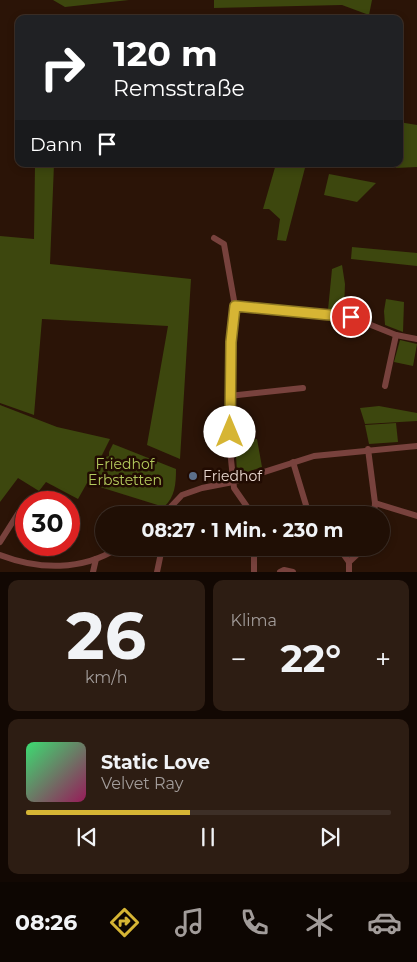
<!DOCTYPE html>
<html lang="de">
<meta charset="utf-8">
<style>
body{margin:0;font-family:Montserrat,sans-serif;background:#2d1d13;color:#f1f3f6;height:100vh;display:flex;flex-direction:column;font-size:19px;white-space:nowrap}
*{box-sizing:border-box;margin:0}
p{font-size:16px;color:#a29c9a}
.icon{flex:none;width:28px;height:28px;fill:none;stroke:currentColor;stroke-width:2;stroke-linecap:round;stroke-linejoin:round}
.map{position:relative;height:572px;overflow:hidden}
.sheet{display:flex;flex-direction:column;gap:8px;padding:8px;background:#120803;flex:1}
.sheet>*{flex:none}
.hud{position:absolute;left:15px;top:15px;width:388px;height:152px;border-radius:10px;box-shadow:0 2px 8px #0003,0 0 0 1px #3d2f27;background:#202124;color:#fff;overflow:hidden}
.speed{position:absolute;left:15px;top:491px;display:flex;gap:10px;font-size:25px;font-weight:700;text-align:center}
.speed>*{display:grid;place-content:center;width:65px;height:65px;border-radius:50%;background:#200f05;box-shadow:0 2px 8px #0003,0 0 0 1px #3d2f27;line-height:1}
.speed .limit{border:8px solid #d22;background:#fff;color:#111}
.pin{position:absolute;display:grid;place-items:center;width:42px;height:42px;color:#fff;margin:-21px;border:2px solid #fff;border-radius:50%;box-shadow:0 1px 5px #0007}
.me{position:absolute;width:55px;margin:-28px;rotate:0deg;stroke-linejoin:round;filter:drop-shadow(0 0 4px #0008)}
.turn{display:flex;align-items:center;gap:18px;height:105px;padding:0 15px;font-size:22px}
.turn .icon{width:65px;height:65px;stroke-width:2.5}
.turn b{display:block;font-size:35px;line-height:42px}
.then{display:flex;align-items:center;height:48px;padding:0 15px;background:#0003;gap:10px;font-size:19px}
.big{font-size:38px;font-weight:700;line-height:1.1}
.sheet .widget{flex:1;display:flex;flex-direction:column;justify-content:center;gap:8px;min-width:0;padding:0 18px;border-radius:10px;background:#2d1d13}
.sheet .dial{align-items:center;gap:0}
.dial b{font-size:65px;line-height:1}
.song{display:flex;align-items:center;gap:15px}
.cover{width:60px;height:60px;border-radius:8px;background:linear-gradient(135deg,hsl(140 70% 55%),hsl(330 70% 35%))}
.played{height:5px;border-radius:2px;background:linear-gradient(90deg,#d6b534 45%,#3d2f27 45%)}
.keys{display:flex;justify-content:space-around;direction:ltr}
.heat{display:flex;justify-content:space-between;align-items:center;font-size:28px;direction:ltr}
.sheet .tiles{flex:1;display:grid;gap:8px;grid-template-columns:1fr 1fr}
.widget:last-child{grid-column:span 2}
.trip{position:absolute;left:95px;top:506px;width:295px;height:50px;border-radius:25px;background:#200f05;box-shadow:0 2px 8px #0003,0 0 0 1px #3d2f27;font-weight:700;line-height:50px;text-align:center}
.dock{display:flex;height:80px;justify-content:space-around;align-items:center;background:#0d0602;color:#a29c9a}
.dock .icon{width:35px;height:35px}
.dock .current{color:#d6b534}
.dock b{font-size:22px;color:#f1f3f6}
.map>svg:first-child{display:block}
</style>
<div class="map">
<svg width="417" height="572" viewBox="0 0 417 572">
<rect width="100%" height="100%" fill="#2b1407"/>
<!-- green -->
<g fill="#3d470e">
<path d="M 53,0 L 129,0 L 65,7 Z"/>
<path d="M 214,0 L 372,0 L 369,15 L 342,5 L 214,8 Z"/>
<path d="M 399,122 L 417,125 L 417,167 L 396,168 L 395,165 L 388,164 L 399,164 Z"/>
<path d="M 35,164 L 54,164 L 50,264 L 191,279 L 180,459 L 147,445 L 168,326 L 42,319 L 34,415 L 0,403 L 0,236 L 34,239 Z"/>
<path d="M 276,164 L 306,164 L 286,241 L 277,240 L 280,219 L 269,209 L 263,209 Z"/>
<path d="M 329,174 L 376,183 L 357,202 L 324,195 Z"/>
<path d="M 352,247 L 417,253 L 417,266 L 351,259 Z"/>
<path d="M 342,265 L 345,284 L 344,309 L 343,311 L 328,310 L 332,269 Z"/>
<path d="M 386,299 L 404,302 L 403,332 L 385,325 L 384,311 Z"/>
<path d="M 400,340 L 417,344 L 413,366 L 394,362 Z"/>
<path d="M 0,405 L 57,427 L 110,439 L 100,459 L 109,456 L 109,452 L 113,444 L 176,469 C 176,484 175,497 164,507 L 87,483 L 78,499 L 46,482 L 39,491 L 18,478 L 0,502 Z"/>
<path d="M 379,406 L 417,413 L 417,421 L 365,424 L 360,408 Z"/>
<path d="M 396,423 L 398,442 L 369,444 L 365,425 Z"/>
<path d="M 257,439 L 262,467 L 241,474 L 237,471 L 235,442 Z"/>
</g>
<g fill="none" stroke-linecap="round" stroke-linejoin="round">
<!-- minor -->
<g stroke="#78423d" stroke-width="6">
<path d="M 214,238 L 224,244 L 235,306 L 231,342 L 230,450 L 234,488 L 250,511 L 251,515"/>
<path d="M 235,306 L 351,317 L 396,335 L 417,339"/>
<path d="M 385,386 L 396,335"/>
<path d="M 229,396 L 303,388"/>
<path d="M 368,449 L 375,503 L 374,515"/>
<path d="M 293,462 L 309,515"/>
<path d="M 375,503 L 417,516"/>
<path d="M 163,515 L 182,495 L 202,488 L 233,482 L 314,456 L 417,446"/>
<path d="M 0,542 L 19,512 L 26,512"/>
<path d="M 254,548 L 254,572"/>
<path d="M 339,548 L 349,562 L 349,572"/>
<path d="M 0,555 C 39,570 82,571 118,548"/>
<path d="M 349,562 L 364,548"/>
<path d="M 93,572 L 96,559"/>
<path d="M 157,572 L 162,548"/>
<path d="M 280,572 L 284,570 L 293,572"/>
</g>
</g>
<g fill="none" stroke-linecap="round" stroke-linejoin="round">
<defs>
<path id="route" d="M 230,432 L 231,342 L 235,306 L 351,317"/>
</defs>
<!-- route casing -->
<use href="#route" stroke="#8b7622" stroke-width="12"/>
<!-- route -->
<use href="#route" stroke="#d6b534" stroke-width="9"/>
</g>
<!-- markers -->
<circle fill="#5c6f8a" stroke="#210b02" stroke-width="2" cx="193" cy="476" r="5"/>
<g text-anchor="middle" stroke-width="5" stroke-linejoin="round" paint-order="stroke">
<!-- park labels -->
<g font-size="14" fill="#b5cb5d" stroke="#210b02">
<text x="125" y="469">Friedhof<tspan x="125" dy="16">Erbstetten</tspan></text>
</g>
<!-- poi labels -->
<g font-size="14" fill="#ead9d1" stroke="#210b02" text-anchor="start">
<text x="203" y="481">Friedhof</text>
</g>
</g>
</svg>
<div class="speed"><div class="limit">30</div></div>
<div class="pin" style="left:351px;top:317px;background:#d93025"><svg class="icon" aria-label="arrive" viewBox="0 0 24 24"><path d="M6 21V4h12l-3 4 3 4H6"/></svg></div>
<svg class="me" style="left:230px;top:432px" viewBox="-20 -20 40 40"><circle r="19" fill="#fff"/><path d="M0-13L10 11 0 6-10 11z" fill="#d6b534"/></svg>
<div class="trip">08:27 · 1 Min. · 230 m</div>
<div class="hud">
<div class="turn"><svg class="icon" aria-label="right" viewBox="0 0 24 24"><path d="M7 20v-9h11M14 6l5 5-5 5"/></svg><div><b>120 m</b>Remsstraße</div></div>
<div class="then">Dann<svg class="icon" aria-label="arrive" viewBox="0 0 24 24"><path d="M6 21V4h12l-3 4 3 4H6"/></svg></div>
</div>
</div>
<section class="sheet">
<div class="tiles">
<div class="widget dial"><b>26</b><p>km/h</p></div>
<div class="widget"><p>Klima</p>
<div class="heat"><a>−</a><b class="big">22°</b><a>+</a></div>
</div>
<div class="widget">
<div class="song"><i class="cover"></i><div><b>Static Love</b><p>Velvet Ray</p></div></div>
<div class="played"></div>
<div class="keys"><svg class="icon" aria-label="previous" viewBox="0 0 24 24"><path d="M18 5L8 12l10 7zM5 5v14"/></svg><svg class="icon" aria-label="pause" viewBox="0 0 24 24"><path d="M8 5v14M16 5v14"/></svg><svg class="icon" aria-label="next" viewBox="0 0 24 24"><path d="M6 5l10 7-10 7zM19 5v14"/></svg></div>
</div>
</div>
</section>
<nav class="dock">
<b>08:26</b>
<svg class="icon current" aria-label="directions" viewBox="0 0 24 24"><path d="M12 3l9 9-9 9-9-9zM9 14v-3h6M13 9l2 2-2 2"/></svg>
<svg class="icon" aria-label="music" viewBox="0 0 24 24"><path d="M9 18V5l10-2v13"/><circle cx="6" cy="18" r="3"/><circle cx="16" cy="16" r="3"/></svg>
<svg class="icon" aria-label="phone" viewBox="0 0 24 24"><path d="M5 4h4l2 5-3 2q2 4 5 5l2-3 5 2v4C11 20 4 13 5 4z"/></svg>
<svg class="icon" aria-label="climate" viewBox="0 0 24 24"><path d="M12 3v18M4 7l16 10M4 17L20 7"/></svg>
<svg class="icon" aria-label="car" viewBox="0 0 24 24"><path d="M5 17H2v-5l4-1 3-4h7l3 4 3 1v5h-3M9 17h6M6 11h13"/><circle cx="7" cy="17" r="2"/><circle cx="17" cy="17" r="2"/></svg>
</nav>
